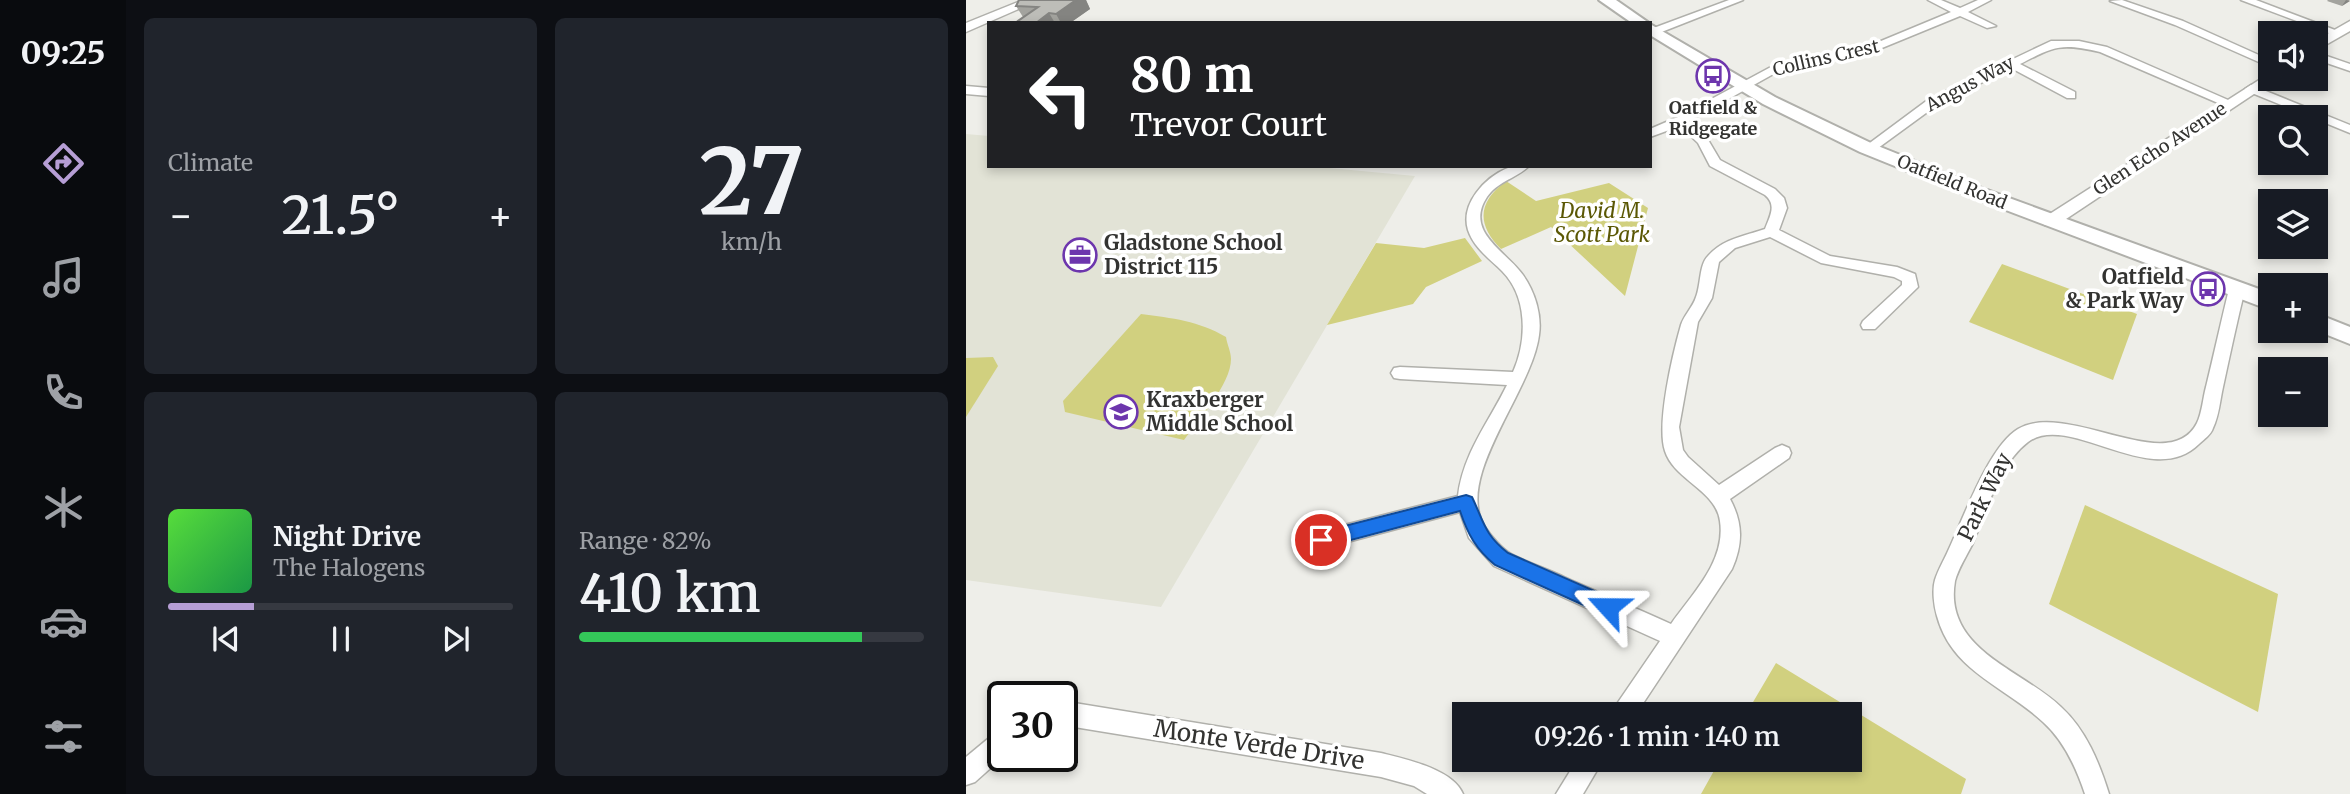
<!DOCTYPE html>
<meta charset="utf-8">
<style>
body{margin:0;font-family:Merriweather,serif;background:#20242c;color:#f1f3f6;height:100vh;display:flex;flex-direction:column;font-size:26px;white-space:nowrap}
*{box-sizing:border-box;margin:0}
p{font-size:23px;color:#9ea1a6}
.icon{flex:none;width:38px;height:38px;fill:none;stroke:currentColor;stroke-width:2;stroke-linecap:round;stroke-linejoin:round}
.map{position:relative;flex:1;overflow:hidden}
.details{display:flex;flex-direction:column;gap:18px;padding:18px;background:#0d0f14;width:840px}
.details>*{flex:none}
.banner{position:absolute;left:21px;top:21px;width:665px;height:147px;border-radius:0px;box-shadow:0 4px 10px #0003;background:#202124;color:#fff;overflow:hidden}
.fabs{position:absolute;left:1292px;top:21px;display:grid;gap:14px}
.fabs a{display:grid;place-items:center;width:70px;height:70px;border-radius:0px;background:#171b24;box-shadow:0 4px 10px #0003;font-size:35px}
.speed{position:absolute;left:21px;top:681px;display:flex;gap:14px;font-size:35px;font-weight:700;text-align:center}
.speed>*{display:grid;place-content:center;width:91px;height:91px;border-radius:50%;background:#171b24;box-shadow:0 4px 10px #0003;line-height:1}
.speed .limit{border:4px solid #111;border-radius:10px;background:#fff;color:#111}
.pin{position:absolute;display:grid;place-items:center;width:60px;height:60px;color:#fff;margin:-30px;border:4px solid #fff;border-radius:50%;box-shadow:0 2px 7px #0007}
.me{position:absolute;width:77px;margin:-38px;rotate:294deg;stroke-linejoin:round;filter:drop-shadow(0 0 5px #0008)}
.turn{display:flex;align-items:center;gap:24px;height:147px;padding:0 28px;font-size:32px}
.turn .icon{width:91px;height:91px;stroke-width:2.5}
.turn b{display:block;font-size:49px;line-height:60px}
.big{font-size:52px;font-weight:600;line-height:1.1}
.details .tile{flex:1;display:flex;flex-direction:column;justify-content:center;gap:10px;min-width:0;padding:0 24px;border-radius:10px;background:#20242c}
.details .dial{align-items:center;gap:0}
.dial b{font-size:91px;line-height:1}
.song{display:flex;align-items:center;gap:21px}
.cover{width:84px;height:84px;border-radius:10px;background:linear-gradient(135deg,hsl(110 70% 55%),hsl(140 70% 35%))}
.played{height:7px;border-radius:4px;background:linear-gradient(90deg,#b69ed5 25%,#363941 25%)}
.keys{display:flex;justify-content:space-around;direction:ltr}
.heat{display:flex;justify-content:space-between;align-items:center;font-size:38px;direction:ltr}
.charge{height:10px;border-radius:5px;background:linear-gradient(90deg,#34c759 82%,#363941 0)}
.details .tiles{flex:1;display:grid;gap:18px;grid-template-columns:repeat(2,1fr)}
.trip{position:absolute;left:486px;top:702px;width:410px;height:70px;border-radius:0px;background:#171b24;box-shadow:0 4px 10px #0003;font-weight:600;line-height:70px;text-align:center}
main{display:flex;flex:1;min-height:0}
.menu{display:flex;flex-direction:column;width:126px;justify-content:space-around;align-items:center;background:#090b0e;color:#9ea1a6}
.menu .icon{width:49px;height:49px}
.menu .selected{color:#b69ed5}
.menu b{font-size:32px;color:#f1f3f6}
.map>svg:first-child{display:block}
</style>
<main>
<nav class="menu">
<b>09:25</b>
<svg class="icon selected" aria-label="directions" viewBox="0 0 24 24"><path d="M12 3l9 9-9 9-9-9zM9 14v-3h6M13 9l2 2-2 2"/></svg>
<svg class="icon" aria-label="music" viewBox="0 0 24 24"><path d="M9 18V5l10-2v13"/><circle cx="6" cy="18" r="3"/><circle cx="16" cy="16" r="3"/></svg>
<svg class="icon" aria-label="phone" viewBox="0 0 24 24"><path d="M5 4h4l2 5-3 2q2 4 5 5l2-3 5 2v4C11 20 4 13 5 4z"/></svg>
<svg class="icon" aria-label="climate" viewBox="0 0 24 24"><path d="M12 3v18M4 7l16 10M4 17L20 7"/></svg>
<svg class="icon" aria-label="car" viewBox="0 0 24 24"><path d="M5 17H2v-5l4-1 3-4h7l3 4 3 1v5h-3M9 17h6M6 11h13"/><circle cx="7" cy="17" r="2"/><circle cx="17" cy="17" r="2"/></svg>
<svg class="icon" aria-label="filters" viewBox="0 0 24 24"><path d="M4 7h16M4 17h16"/><circle cx="9" cy="7" r="2"/><circle cx="15" cy="17" r="2"/></svg>
</nav>
<section class="details">
<div class="tiles">
<div class="tile"><p>Climate</p>
<div class="heat"><a>−</a><b class="big">21.5°</b><a>+</a></div>
</div>
<div class="tile dial"><b>27</b><p>km/h</p></div>
<div class="tile">
<div class="song"><i class="cover"></i><div><b>Night Drive</b><p>The Halogens</p></div></div>
<div class="played"></div>
<div class="keys"><svg class="icon" aria-label="previous" viewBox="0 0 24 24"><path d="M18 5L8 12l10 7zM5 5v14"/></svg><svg class="icon" aria-label="pause" viewBox="0 0 24 24"><path d="M8 5v14M16 5v14"/></svg><svg class="icon" aria-label="next" viewBox="0 0 24 24"><path d="M6 5l10 7-10 7zM19 5v14"/></svg></div>
</div>
<div class="tile"><p>Range · 82%</p><b class="big">410 km</b><div class="charge"></div></div>
</div>
</section>
<div class="map">
<svg width="1384" height="794" viewBox="0 0 1384 794">
<rect width="100%" height="100%" fill="#eeeee9"/>
<!-- built -->
<path fill="#e2e3d6" d="M 0,134 L 23,136 L 23,166 L 342,166 L 449,176 L 195,607 L 0,580 Z"/>
<!-- green -->
<g fill="#d1d07f">
<path d="M 540,181 L 570,201 L 643,183 L 682,208 L 659,296 L 585,227 L 535,249 C 510,224 512,202 540,181 Z"/>
<path d="M 499,238 L 516,261 L 460,287 L 447,304 L 361,325 L 410,243 L 458,248 Z"/>
<path d="M 1036,264 L 1171,314 L 1147,380 L 1003,322 Z"/>
<path d="M 175,314 C 206,318 233,321 260,337 C 261,344 265,352 265,359 C 265,384 232,421 218,440 L 99,412 L 97,401 Z"/>
<path d="M 27,357 L 32,366 L 0,417 L 0,358 Z"/>
<path d="M 1119,505 L 1312,594 L 1292,712 L 1083,604 Z"/>
<path d="M 810,663 L 1000,779 L 995,794 L 735,794 L 754,760 L 884,760 L 884,714 L 780,714 Z"/>
</g>
<g fill="none" stroke-linecap="round" stroke-linejoin="round">
<defs>
<g id="minor">
<path d="M 763,0 L 777,0 L 693,33 L 684,32 L 685,29 Z"/>
<path d="M 962,0 L 975,0 L 994,8 L 1012,0 L 1025,0 L 1002,12 L 1030,26 L 1021,28 L 994,16 L 911,50 L 811,72 L 723,121 L 741,138 L 754,160 L 809,189 L 818,198 L 821,208 L 813,230 L 864,256 L 931,267 L 949,274 L 952,287 L 909,329 L 897,329 L 895,325 L 897,321 L 936,285 L 936,281 L 928,277 L 855,263 L 804,237 L 769,248 L 753,262 L 746,298 L 732,322 L 713,427 L 717,450 L 722,457 L 753,485 L 809,448 L 816,445 L 823,448 L 825,453 L 823,458 L 764,499 C 777,523 777,544 766,569 L 670,714 L 644,714 L 694,641 L 528,566 L 503,538 L 494,512 L 355,549 L 348,546 L 345,540 L 348,534 L 355,531 L 492,496 C 497,453 523,422 541,385 L 434,379 L 428,378 L 425,373 L 428,368 L 434,367 L 547,372 C 561,341 562,297 536,271 C 524,259 508,248 502,230 C 494,204 519,177 542,168 C 549,165 556,166 563,166 C 551,178 532,181 521,197 C 498,232 540,251 557,275 C 569,292 576,315 573,335 C 566,392 487,478 519,527 C 525,536 536,549 545,554 C 562,563 581,569 598,577 C 634,593 670,608 705,624 C 727,593 760,561 754,521 C 750,490 708,480 699,451 C 690,424 707,353 715,325 C 718,315 727,307 730,297 C 735,285 733,265 742,256 C 757,239 778,236 799,229 C 804,216 811,205 799,195 L 744,166 L 732,143 L 714,126 L 684,137 L 684,129 L 712,117 L 803,68 L 903,46 L 985,12 Z"/>
<path d="M 1156,0 L 1217,21 L 1304,60 L 1304,67 L 1209,25 L 1144,1 Z"/>
<path d="M 1275,0 L 1290,0 L 1377,33 L 1368,35 Z"/>
<path d="M 1085,41 L 1113,41 L 1141,47 L 1269,103 L 1259,106 L 1134,52 C 1095,43 1089,46 1054,64 L 1109,92 L 1109,98 L 1101,98 L 1045,68 L 971,105 L 908,151 L 903,152 L 897,148 L 963,99 Z"/>
<path d="M 1349,52 L 1384,64 L 1384,71 L 1349,59 Z"/>
<path d="M 1285,85 L 1384,125 L 1384,133 L 1281,91 L 1279,89 Z"/>
<path d="M 0,86 L 23,88 L 23,96 L 0,94 Z"/>
<path d="M 1271,284 L 1279,289 C 1271,322 1264,354 1257,387 C 1254,400 1253,416 1247,428 C 1245,435 1238,439 1233,444 C 1186,491 1103,411 1062,442 C 1033,464 1021,510 1007,543 C 1001,555 992,569 989,581 C 977,650 1057,670 1095,707 C 1120,730 1133,762 1143,794 L 1119,794 C 1110,767 1098,741 1077,722 C 1039,686 986,672 971,616 C 968,606 966,590 969,580 C 972,570 978,560 982,551 C 997,519 1023,446 1052,429 C 1102,400 1203,478 1231,423 C 1236,413 1237,398 1240,387 C 1248,354 1255,322 1263,289 Z"/>
<path d="M 96,701 L 415,753 C 439,759 487,769 497,794 L 461,794 L 448,786 L 415,777 L 96,725 Z"/>
<path d="M 37,729 L 38,756 L 9,782 L 0,785 L 0,757 L 29,733 Z"/>
<path d="M 611,760 L 637,760 L 617,794 L 590,794 Z"/>
</g>
<g id="tertiary">
<path d="M 57,0 L 73,0 L 0,32 L 0,23 Z"/>
<path d="M 1384,21 L 1384,31 L 1349,51 L 1349,41 Z"/>
<path d="M 1304,73 L 1304,79 L 1309,80 L 1091,225 L 1079,225 L 1076,221 L 1079,217 Z"/>
</g>
<g id="secondary">
<path d="M 633,0 L 650,0 L 683,23 L 666,23 Z"/>
<path d="M 684,24 L 809,97 L 907,144 L 1021,190 L 1304,293 L 1304,310 L 1008,198 L 894,152 L 797,104 L 684,35 Z"/>
<path d="M 1349,313 L 1384,327 L 1384,344 L 1349,330 Z"/>
</g>
</defs>
<!-- minor casing -->
<use href="#minor" stroke="#b0b0ab" stroke-width="3"/>
<!-- tertiary casing -->
<use href="#tertiary" stroke="#b0b0ab" stroke-width="3"/>
<!-- secondary casing -->
<use href="#secondary" stroke="#b0b0ab" stroke-width="4"/>
<!-- minor -->
<use href="#minor" fill="#fff" fill-rule="evenodd"/>
<!-- tertiary -->
<use href="#tertiary" fill="#fff" fill-rule="evenodd"/>
<!-- secondary -->
<use href="#secondary" fill="#fff" fill-rule="evenodd"/>
</g>
<!-- wall -->
<g fill="#a3a39e">
<path d="M 53,0 L 120,0 L 124,9 L 104,23 L 49,23 L 57,17 L 50,6 Z"/>
<path d="M 1362,0 L 1384,0 L 1376,6 L 1361,1 Z"/>
</g>
<!-- shaded-wall -->
<g fill="#848481">
<path d="M 108,0 L 120,0 L 124,9 L 104,23 L 95,23 L 90,14 Z"/>
<path d="M 1380,0 L 1384,1 L 1376,6 Z"/>
<path d="M 83,13 L 89,23 L 70,23 Z"/>
</g>
<!-- building -->
<path fill="#bdbdb8" stroke="#848481" stroke-width="2" d="M 53,0 L 110,0 L 90,14 L 83,13 L 70,23 L 49,23 L 72,7 L 50,6 Z"/>
<!-- route -->
<path fill="#1a73e8" stroke="#114b97" stroke-width="2" d="M 500,495 L 506,497 C 518,522 518,534 542,553 L 649,600 L 652,607 L 649,613 L 642,616 L 635,613 L 529,565 C 510,549 502,535 494,511 L 355,548 L 348,546 L 346,540 L 348,534 L 355,532 Z"/>
<!-- icons -->
<defs>
<symbol id="bus-ring" viewBox="-11 -11 22 22"><circle r="9.5" fill="#fff" stroke="#6d36ad" stroke-width="1.5"/><path d="M-5-6H5V4H4V6H2V4H-2V6H-4V4H-5ZM-3.5-4V0h7V-4ZM-3.5 1.2v1.5H-2V1.2ZM2 1.2v1.5H3.5V1.2Z" fill="#6d36ad"/></symbol>
<symbol id="office-ring" viewBox="-11 -11 22 22"><circle r="9.5" fill="#fff" stroke="#6d36ad" stroke-width="1.5"/><path d="M-6-3h4V-5.5h4V-3h4V5H-6ZM-1-4.5V-3h2v-1.5ZM-6 0V1H6V0Z" fill="#6d36ad"/></symbol>
<symbol id="school-ring" viewBox="-11 -11 22 22"><circle r="9.5" fill="#fff" stroke="#6d36ad" stroke-width="1.5"/><path d="M0-5L7-2L0 1L-7-2ZM-4 1L0 2.5L4 1V4Q0 6-4 4Z" fill="#6d36ad"/></symbol>
</defs>
<g fill-rule="evenodd">
<use href="#bus-ring" x="728" y="57" width="38" height="38"/>
<use href="#office-ring" x="95" y="236" width="38" height="38"/>
<use href="#bus-ring" x="1223" y="270" width="38" height="38"/>
<use href="#school-ring" x="136" y="393" width="38" height="38"/>
</g>
<g text-anchor="middle" stroke-width="7" stroke-linejoin="round" paint-order="stroke">
<!-- far-street labels -->
<g font-size="18" fill="#333331" stroke="#fff">
<text transform="translate(860 58) rotate(-13)" y="6">Collins Crest</text>
<text transform="translate(1004 84) rotate(-28)" y="6">Angus Way</text>
<text transform="translate(1194 149) rotate(-33)" y="6">Glen Echo Avenue</text>
<text transform="translate(986 182) rotate(22)" y="6">Oatfield Road</text>
</g>
<!-- far-poi labels -->
<g font-size="18" font-weight="bold" fill="#333331" stroke="#fff">
<text x="747" y="114">Oatfield &amp;<tspan x="747" dy="21">Ridgegate</tspan></text>
</g>
<!-- park labels -->
<g font-size="21" font-style="italic" fill="#5b5805" stroke="#fff">
<text x="636" y="218">David M.<tspan x="636" dy="24">Scott Park</tspan></text>
</g>
<!-- poi labels -->
<g font-size="21" font-weight="bold" fill="#333331" stroke="#fff" text-anchor="start">
<text x="138" y="250">Gladstone School<tspan x="138" dy="24">District 115</tspan></text>
<text x="1218" y="284" text-anchor="end">Oatfield<tspan x="1218" dy="24">&amp; Park Way</tspan></text>
<text x="180" y="407">Kraxberger<tspan x="180" dy="24">Middle School</tspan></text>
</g>
<!-- street labels -->
<g font-size="21" fill="#333331" stroke="#fff">
<text transform="translate(1019 497) rotate(-64)" y="7">Park Way</text>
</g>
<!-- near-street labels -->
<g font-size="24" fill="#333331" stroke="#fff">
<text transform="translate(293 745) rotate(9)" y="8">Monte Verde Drive</text>
</g>
</g>
</svg>
<div class="fabs">
<a><svg class="icon" aria-label="sound" viewBox="0 0 24 24"><path d="M4 9h4l5-4v14l-5-4H4zM17 9q2 3 0 6"/></svg></a>
<a><svg class="icon" aria-label="search" viewBox="0 0 24 24"><circle cx="10" cy="10" r="6"/><path d="M15 15l6 6"/></svg></a>
<a><svg class="icon" aria-label="layers" viewBox="0 0 24 24"><path d="M12 4l9 5-9 5-9-5zM3 14l9 5 9-5"/></svg></a>
<a>+</a>
<a>−</a>
</div>
<div class="speed"><div class="limit">30</div></div>
<div class="pin" style="left:355px;top:540px;background:#d93025"><svg class="icon" aria-label="arrive" viewBox="0 0 24 24"><path d="M6 21V4h12l-3 4 3 4H6"/></svg></div>
<svg class="me" style="left:642px;top:607px" viewBox="-20 -20 40 40"><path d="M0-17L14 15 0 8-14 15z" fill="#1a73e8" stroke="#fff" stroke-width="4"/></svg>
<div class="trip">09:26 · 1 min · 140 m</div>
<div class="banner">
<div class="turn"><svg class="icon" aria-label="left" viewBox="0 0 24 24"><path d="M17 20v-9H6M10 6l-5 5 5 5"/></svg><div><b>80 m</b>Trevor Court</div></div>
</div>
</div>
</main>
